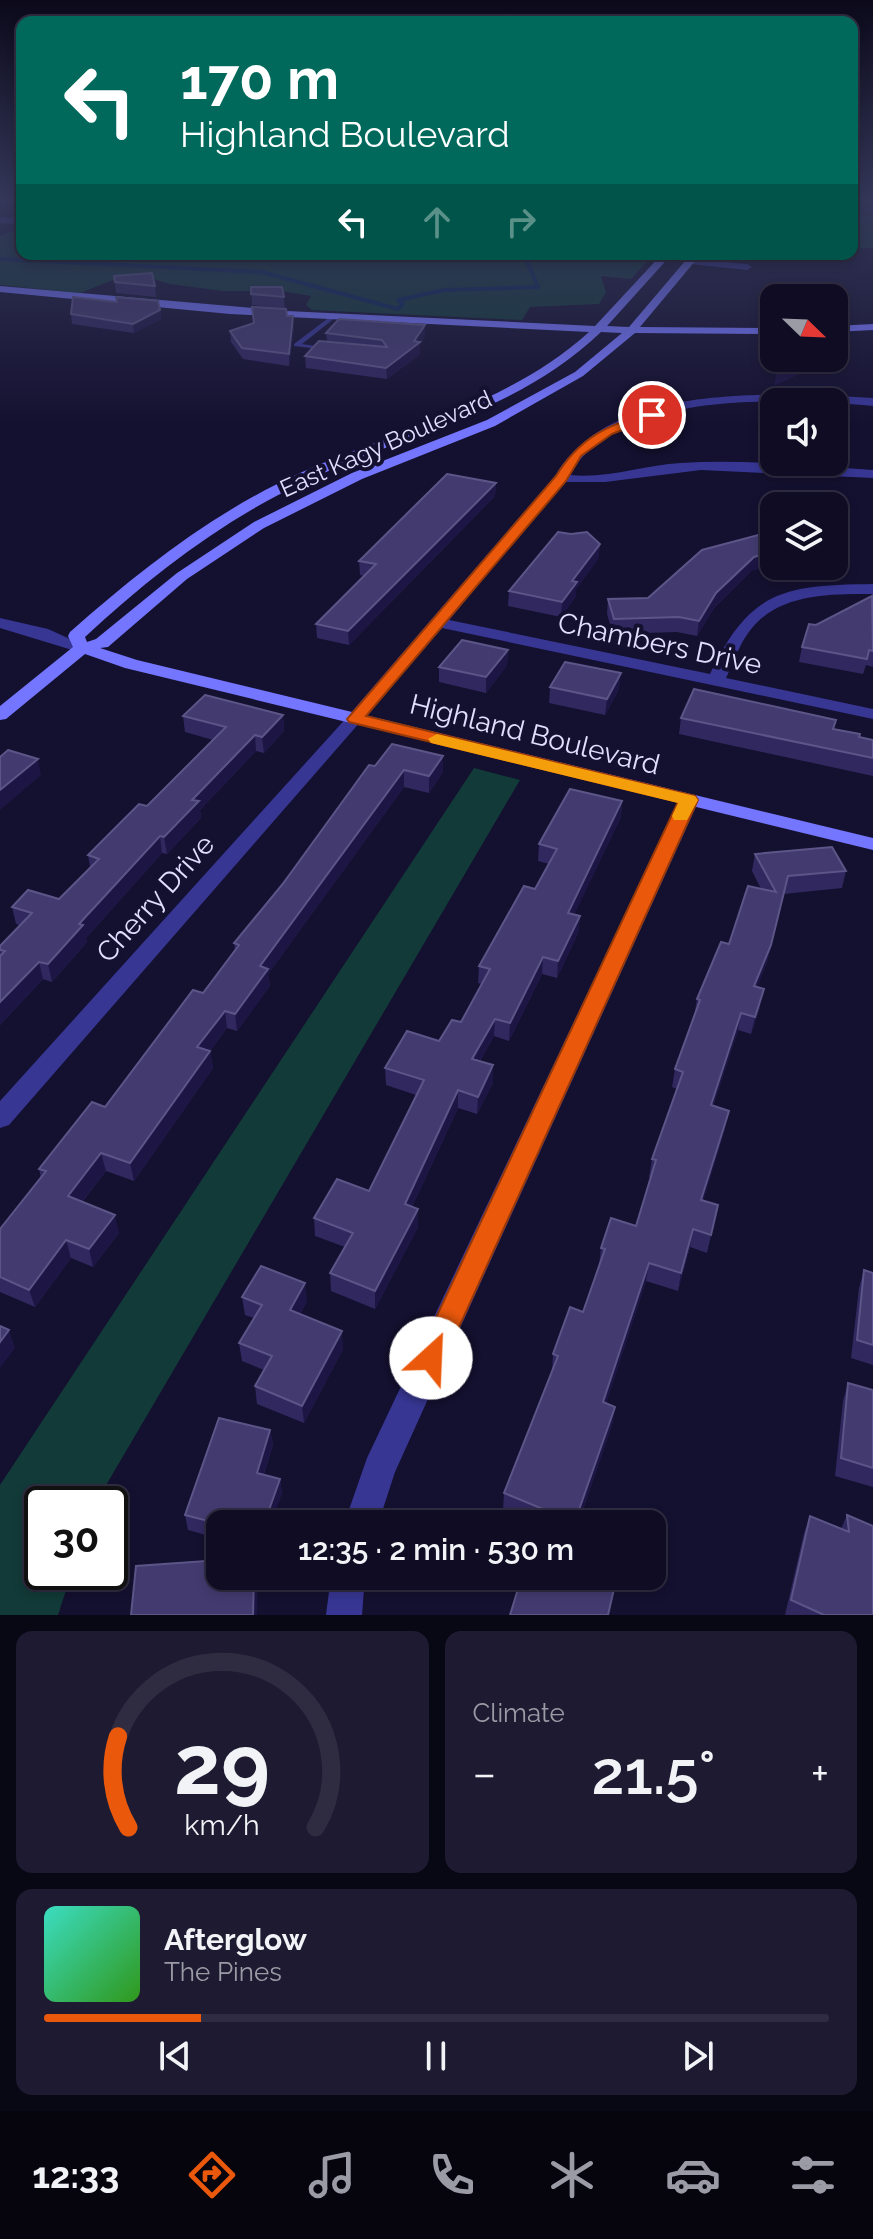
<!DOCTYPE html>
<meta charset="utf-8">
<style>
body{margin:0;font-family:Raleway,sans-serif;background:#1d1a31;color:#f1f3f6;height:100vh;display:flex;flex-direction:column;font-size:30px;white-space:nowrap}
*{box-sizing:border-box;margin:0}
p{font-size:26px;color:#9b9ba6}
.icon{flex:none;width:44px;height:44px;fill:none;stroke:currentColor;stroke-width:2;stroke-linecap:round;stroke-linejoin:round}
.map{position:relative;height:1615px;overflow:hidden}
.panel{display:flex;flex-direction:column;gap:16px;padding:16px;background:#080714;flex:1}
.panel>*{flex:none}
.hud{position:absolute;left:16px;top:16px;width:842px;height:244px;border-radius:16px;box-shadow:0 4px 12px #0003,0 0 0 2px #2f2c41;background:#00695c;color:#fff;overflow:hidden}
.needle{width:52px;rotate:113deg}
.buttons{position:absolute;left:760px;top:284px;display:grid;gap:16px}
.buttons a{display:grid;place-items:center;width:88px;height:88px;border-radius:16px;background:#0f0c24;box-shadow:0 4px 12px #0003,0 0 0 2px #2f2c41;font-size:40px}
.speed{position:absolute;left:24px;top:1486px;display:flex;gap:16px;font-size:40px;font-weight:700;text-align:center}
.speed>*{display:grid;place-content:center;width:104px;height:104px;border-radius:50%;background:#0f0c24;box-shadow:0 4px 12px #0003,0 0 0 2px #2f2c41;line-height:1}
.speed .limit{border:4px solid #111;border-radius:12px;background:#fff;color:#111}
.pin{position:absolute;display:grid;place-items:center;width:68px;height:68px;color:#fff;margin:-34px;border:4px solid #fff;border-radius:50%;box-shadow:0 2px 8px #0007}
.me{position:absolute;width:88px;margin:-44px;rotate:25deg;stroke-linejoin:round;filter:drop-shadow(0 0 6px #0008)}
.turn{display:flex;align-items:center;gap:28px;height:168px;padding:0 32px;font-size:36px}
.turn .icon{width:104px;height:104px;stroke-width:2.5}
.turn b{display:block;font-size:56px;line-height:68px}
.lanes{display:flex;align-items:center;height:76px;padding:0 32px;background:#0003;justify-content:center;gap:40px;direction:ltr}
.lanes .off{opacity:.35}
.big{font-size:60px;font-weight:600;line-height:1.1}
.panel .tile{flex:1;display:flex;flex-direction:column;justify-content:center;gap:12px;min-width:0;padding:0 28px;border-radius:16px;background:#1d1a31}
.panel .dial{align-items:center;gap:0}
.dial svg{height:208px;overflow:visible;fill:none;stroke:#2f2c41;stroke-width:7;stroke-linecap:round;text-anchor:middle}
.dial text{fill:#f1f3f6;stroke:none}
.song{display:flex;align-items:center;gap:24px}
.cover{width:96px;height:96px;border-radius:12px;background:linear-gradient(135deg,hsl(170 70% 55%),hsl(110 70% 35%))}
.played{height:8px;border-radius:4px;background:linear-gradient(90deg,#ea580c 20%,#2f2c41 20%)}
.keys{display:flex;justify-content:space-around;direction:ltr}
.heat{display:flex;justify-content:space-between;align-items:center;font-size:44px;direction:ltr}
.panel .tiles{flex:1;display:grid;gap:16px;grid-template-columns:1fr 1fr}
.tile:last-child{grid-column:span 2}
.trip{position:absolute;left:206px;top:1510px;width:460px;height:80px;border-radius:16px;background:#0f0c24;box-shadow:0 4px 12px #0003,0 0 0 2px #2f2c41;font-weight:600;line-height:80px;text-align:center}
.menu{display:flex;height:128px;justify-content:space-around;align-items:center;background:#06050e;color:#9b9ba6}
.menu .icon{width:56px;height:56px}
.menu .current{color:#ea580c}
.menu b{font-size:36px;color:#f1f3f6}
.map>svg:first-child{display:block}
</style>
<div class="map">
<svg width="873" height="1615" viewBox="0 0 873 1615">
<rect width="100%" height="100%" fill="#141030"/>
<!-- green -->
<g fill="#123a38">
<path d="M 873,214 L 873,248 L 852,248 L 852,215 Z"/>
<path d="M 22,227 L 22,254 L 654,254 L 631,279 L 601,276 L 606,292 L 599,304 L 530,307 L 522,320 L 312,310 L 306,305 L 311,296 L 282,291 L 223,291 L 170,284 L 150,278 L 113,280 L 80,293 L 0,285 L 0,236 Z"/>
<path d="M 474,768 L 520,780 L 95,1504 L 42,1504 L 42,1572 L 72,1572 L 58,1615 L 0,1615 L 0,1485 Z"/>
</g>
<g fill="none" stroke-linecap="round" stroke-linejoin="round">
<!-- stream -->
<g stroke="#082755" stroke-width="4">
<path d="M 852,211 L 873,210"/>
<path d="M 0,259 L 262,272 L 398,309 L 403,304 L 398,300 L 444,290 L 538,287 L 527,261 L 532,254"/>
</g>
<!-- lane -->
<path fill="#373693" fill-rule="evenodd" d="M 331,316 L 336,317 L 302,344 L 328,348 L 328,350 L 294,346 L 294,344 Z"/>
<!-- street -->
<g fill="#373693" fill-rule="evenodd">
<path d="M 0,217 L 22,220 L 22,224 L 0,223 Z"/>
<path d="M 687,259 L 747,264 L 752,267 L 747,270 L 690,264 Z"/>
<path d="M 803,394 L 873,398 L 873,406 C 789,399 618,388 570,475 C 607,479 644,465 681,463 C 745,459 809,466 873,470 L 873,478 L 701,470 L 605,482 L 564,482 L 449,620 L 710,674 C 750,590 784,585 873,584 L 873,594 C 831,594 781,593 752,628 C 740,642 734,661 726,678 L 873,709 L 873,719 L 442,628 L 9,1125 L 0,1128 L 0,1101 L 349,715 L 555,476 C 603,395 719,395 803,394 Z"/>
<path d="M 0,618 L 48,629 L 90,648 L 82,653 L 0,628 Z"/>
<path d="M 689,794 L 699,800 L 395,1472 L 378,1524 L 344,1524 L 367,1458 L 679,800 Z"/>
<path d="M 331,1576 L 365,1576 L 362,1615 L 326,1615 Z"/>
</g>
<!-- secondary -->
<g fill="#7576ff" fill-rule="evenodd">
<path d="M 662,254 L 672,254 L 607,326 L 629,327 L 691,254 L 701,254 L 640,327 L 774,328 L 774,334 L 635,333 L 583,376 L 495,426 L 362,479 L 264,528 L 187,579 L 108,647 L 100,648 L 137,660 L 873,838 L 873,850 L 125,668 L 85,654 L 6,719 L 0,720 L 0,706 L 73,647 L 68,636 L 70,632 C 140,570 214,512 300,473 C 399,429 507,406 589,332 L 230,314 L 0,292 L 0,286 L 287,311 L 595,326 ZM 601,332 L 622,333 L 575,372 L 487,420 L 352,473 L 254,522 L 177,573 L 96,639 L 87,642 L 85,637 C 152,575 225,518 309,480 C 408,433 519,411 601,332 Z"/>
<path d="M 873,324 L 873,330 L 834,332 L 834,326 Z"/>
</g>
</g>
<!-- wall -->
<g fill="#30285f">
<path d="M 114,276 L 155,286 L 156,297 L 116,293 Z"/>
<path d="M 251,287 L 282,287 L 285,308 L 252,305 Z"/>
<path d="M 160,310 L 161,319 L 134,333 L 72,324 L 71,314 Z"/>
<path d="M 287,316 L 293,316 L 294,327 L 289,366 L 243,359 L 231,342 L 230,331 Z"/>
<path d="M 425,325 L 425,336 L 420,344 L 420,354 L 387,379 L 306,368 L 305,356 L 327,342 L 326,333 Z"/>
<path d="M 496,483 L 495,496 L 349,645 L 317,638 L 316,624 L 364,576 L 360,575 L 359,561 Z"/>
<path d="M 600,544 L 598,559 L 576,589 L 576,596 L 561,617 L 508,606 L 509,591 Z"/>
<path d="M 751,571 L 714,608 L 697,636 L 677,632 L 613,634 L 607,614 L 608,599 L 648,598 Z"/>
<path d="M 873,596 L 873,667 L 866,665 L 863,674 L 799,662 L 802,647 L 816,625 Z"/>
<path d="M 508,650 L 507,665 L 486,693 L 439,682 L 439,667 Z"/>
<path d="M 550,687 L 619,689 L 605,715 L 549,703 Z"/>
<path d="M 283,715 L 284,731 L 264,753 L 256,751 L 200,810 L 201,818 L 167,854 L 162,853 L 86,938 L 87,942 L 52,982 L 43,979 L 0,1025 L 0,946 L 20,925 L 16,924 L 12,907 L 59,899 L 90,867 L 88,855 L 147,806 L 213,740 L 185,732 L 183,716 Z"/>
<path d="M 681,718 L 836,720 L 834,729 L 859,737 L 873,740 L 873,776 L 679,734 Z"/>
<path d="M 375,766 L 443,772 L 429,793 L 404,787 L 268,974 L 270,986 L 237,1031 L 227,1028 L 210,1051 L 213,1068 L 134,1181 L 106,1171 L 82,1202 L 119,1233 L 93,1267 L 71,1258 L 35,1307 L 0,1292 L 0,1229 L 41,1178 L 39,1169 L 105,1107 L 203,993 L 235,951 L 234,943 Z"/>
<path d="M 622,801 L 621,817 L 574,914 L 580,916 L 578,933 L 557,978 L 542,974 L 509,1041 L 494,1036 L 480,1061 L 493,1083 L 477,1114 L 458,1108 L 412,1207 L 418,1227 L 375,1309 L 331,1291 L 330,1273 L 345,1247 L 315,1236 L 314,1218 L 369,1191 L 416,1095 L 386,1085 L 385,1068 L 439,1041 L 461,1022 L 482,984 L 478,983 L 479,966 L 535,889 L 549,864 L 538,861 L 539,844 Z"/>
<path d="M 755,854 L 846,871 L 842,888 L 784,894 L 767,962 L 757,987 L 760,1007 L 751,1034 L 738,1030 L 713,1106 L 725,1129 L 703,1201 L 718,1205 L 707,1253 L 690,1247 L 678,1291 L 646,1281 L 606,1403 L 615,1407 L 612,1425 L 578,1524 L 535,1524 L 503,1510 L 504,1493 L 552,1372 L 553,1354 L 583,1312 L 599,1266 L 601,1248 L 636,1226 L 651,1178 L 649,1177 L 652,1159 L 677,1089 L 672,1087 L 675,1069 L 694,1017 L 697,999 L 761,889 L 752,871 Z"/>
<path d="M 864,1270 L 873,1273 L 873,1365 L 851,1358 L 859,1288 Z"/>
<path d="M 242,1297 L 307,1301 L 300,1314 L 343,1349 L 304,1423 L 257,1404 L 255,1386 L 264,1370 L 242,1361 L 239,1343 L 254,1318 L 245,1315 Z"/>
<path d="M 848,1383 L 873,1390 L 873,1487 L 835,1476 L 843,1401 Z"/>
<path d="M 270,1430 L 273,1445 L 264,1474 L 280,1479 L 282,1494 L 220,1524 L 220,1539 L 188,1530 L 185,1515 Z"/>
<path d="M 847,1515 L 873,1615 L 785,1615 L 804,1533 L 810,1516 L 841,1529 Z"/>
</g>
<!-- shaded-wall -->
<g fill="#1d1645">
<path d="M 160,310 L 161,319 L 134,333 L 133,324 Z"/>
<path d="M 293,316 L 294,327 L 289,366 L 289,354 Z"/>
<path d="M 425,325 L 425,336 L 420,344 L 420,354 L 387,379 L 386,368 L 414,341 Z"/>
<path d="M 803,358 L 827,358 L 825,362 L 774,386 L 777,370 Z"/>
<path d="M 496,483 L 495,496 L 349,645 L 348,631 Z"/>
<path d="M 600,544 L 598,559 L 576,589 L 576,596 L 561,617 L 562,602 L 572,581 Z"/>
<path d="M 774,551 L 774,565 L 751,571 L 714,608 L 697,636 L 699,621 L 716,593 L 754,557 Z"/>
<path d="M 508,650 L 507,665 L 486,693 L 486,677 Z"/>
<path d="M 621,673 L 619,689 L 605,715 L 607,699 Z"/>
<path d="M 283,715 L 284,731 L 264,753 L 262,737 Z"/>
<path d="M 255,735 L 256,751 L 200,810 L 201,818 L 167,854 L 164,837 L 192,800 Z"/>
<path d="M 443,756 L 443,772 L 429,793 L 429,776 Z"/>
<path d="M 38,759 L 41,775 L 0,810 L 0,790 Z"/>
<path d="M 404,770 L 404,787 L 268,974 L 270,986 L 237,1031 L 235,1014 L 260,966 Z"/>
<path d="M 622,801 L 621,817 L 567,930 L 568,913 Z"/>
<path d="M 160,836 L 162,853 L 86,938 L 87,942 L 52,982 L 48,964 L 79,924 Z"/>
<path d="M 788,876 L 767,962 L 751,1004 L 754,986 Z"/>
<path d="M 580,916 L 578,933 L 557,978 L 558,961 Z"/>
<path d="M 543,957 L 542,974 L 509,1041 L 510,1023 Z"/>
<path d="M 39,962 L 43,979 L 0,1025 L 0,1002 Z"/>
<path d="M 764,989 L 760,1007 L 751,1034 L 755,1017 Z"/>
<path d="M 225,1011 L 227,1028 L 210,1051 L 213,1068 L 134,1181 L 130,1163 L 197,1047 Z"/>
<path d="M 741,1013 L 738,1030 L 707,1123 L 711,1105 Z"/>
<path d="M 495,1019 L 494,1036 L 471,1077 L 472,1059 Z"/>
<path d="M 493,1065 L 493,1083 L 477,1114 L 478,1097 Z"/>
<path d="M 458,1090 L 458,1108 L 405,1222 L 405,1204 Z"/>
<path d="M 729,1111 L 725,1129 L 698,1218 L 701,1200 Z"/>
<path d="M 101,1153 L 106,1171 L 72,1214 L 68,1196 Z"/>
<path d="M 418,1209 L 418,1227 L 375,1309 L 375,1291 Z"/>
<path d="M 115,1215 L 119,1233 L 93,1267 L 89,1249 Z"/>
<path d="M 693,1229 L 690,1247 L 678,1291 L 681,1273 Z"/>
<path d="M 66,1240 L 71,1258 L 35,1307 L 29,1290 Z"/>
<path d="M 649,1263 L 646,1281 L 601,1420 L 603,1402 Z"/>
<path d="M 305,1283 L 307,1301 L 292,1328 L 290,1310 Z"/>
<path d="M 9,1330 L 15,1348 L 0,1368 L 0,1342 Z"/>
<path d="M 342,1331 L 343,1349 L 304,1423 L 302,1406 Z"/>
<path d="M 615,1407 L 612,1425 L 578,1524 L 574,1524 Z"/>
<path d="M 270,1430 L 273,1445 L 259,1488 L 257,1473 Z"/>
<path d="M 280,1479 L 282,1494 L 271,1524 L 264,1524 Z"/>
<path d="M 254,1576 L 258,1576 L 257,1615 L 253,1615 Z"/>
</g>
<!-- building -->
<g fill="#433b70" stroke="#5c5587" stroke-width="2">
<path d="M 152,273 L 155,286 L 115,282 L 114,276 Z"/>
<path d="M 251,287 L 282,287 L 284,297 L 251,294 Z"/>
<path d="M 73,297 L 117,302 L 116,297 L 158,301 L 160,310 L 133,324 L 71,314 Z"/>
<path d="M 252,307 L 286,309 L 287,316 L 293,316 L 289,354 L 242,348 L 230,331 L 254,323 Z"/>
<path d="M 339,319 L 425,325 L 414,341 L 420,342 L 386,368 L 305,356 L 319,341 L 387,347 L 382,340 L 326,333 Z"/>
<path d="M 782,358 L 803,358 L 777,370 Z"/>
<path d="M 447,474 L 496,483 L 348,631 L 316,624 L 376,564 L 359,561 Z"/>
<path d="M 558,532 L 571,534 L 587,532 L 600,544 L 572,581 L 577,582 L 562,602 L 509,591 Z"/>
<path d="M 762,534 L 774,541 L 774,551 L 754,557 L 716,593 L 699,621 L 679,617 L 614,619 L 608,599 L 648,598 L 702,550 Z"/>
<path d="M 872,596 L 873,651 L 869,650 L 867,659 L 802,647 L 809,624 L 816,625 Z"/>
<path d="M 462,640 L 508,650 L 486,677 L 439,667 Z"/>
<path d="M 565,662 L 621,673 L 607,699 L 550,687 Z"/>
<path d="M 694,689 L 836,720 L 833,729 L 860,734 L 859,737 L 873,740 L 873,758 L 681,718 Z"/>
<path d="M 205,695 L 283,715 L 262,737 L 255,735 L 192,800 L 199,801 L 164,837 L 160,836 L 79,924 L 83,925 L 48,964 L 39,962 L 0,1002 L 0,956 L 5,951 L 0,950 L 0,946 L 32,913 L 12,907 L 28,890 L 59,899 L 99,859 L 88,855 L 139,804 L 147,806 L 226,727 L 183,716 Z"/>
<path d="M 392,744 L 443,756 L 429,776 L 404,770 L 260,966 L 268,969 L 235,1014 L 225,1011 L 197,1047 L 210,1051 L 130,1163 L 101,1153 L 68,1196 L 115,1215 L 89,1249 L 66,1240 L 29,1290 L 0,1277 L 0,1229 L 46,1171 L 39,1169 L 92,1102 L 105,1107 L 193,990 L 203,993 L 239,945 L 234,943 L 282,885 L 369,765 L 375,766 Z"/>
<path d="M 8,750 L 38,759 L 0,790 L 0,757 Z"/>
<path d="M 570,789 L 622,801 L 568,913 L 580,916 L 558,961 L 543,957 L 510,1023 L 495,1019 L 472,1059 L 493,1065 L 478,1097 L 458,1090 L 405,1204 L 418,1209 L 375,1291 L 330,1273 L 353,1233 L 314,1218 L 337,1179 L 369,1191 L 424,1080 L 385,1068 L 407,1031 L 439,1041 L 452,1020 L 461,1022 L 490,969 L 479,966 L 524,886 L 535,889 L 557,849 L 539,844 Z"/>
<path d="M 832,847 L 846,871 L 788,876 L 771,945 L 754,986 L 764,989 L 755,1017 L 741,1013 L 711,1105 L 729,1111 L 701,1200 L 718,1205 L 711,1235 L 693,1229 L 681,1273 L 649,1263 L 603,1402 L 615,1407 L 574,1524 L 538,1524 L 543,1509 L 504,1493 L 558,1356 L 553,1354 L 570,1307 L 583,1312 L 605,1249 L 601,1248 L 611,1218 L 636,1226 L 656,1160 L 652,1159 L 683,1072 L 675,1069 L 700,1000 L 697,999 L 721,942 L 729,944 L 748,886 L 776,892 L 755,854 Z"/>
<path d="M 261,1266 L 305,1283 L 290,1310 L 342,1331 L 302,1406 L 255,1386 L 272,1356 L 239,1343 L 262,1305 L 242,1297 Z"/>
<path d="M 864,1270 L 873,1273 L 873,1345 L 857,1340 Z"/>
<path d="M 0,1326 L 9,1330 L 0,1342 Z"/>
<path d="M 848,1383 L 873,1390 L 873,1468 L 841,1458 Z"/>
<path d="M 219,1418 L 270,1430 L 257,1473 L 280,1479 L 264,1524 L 220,1524 L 185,1515 Z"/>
<path d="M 847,1515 L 873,1526 L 873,1615 L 824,1615 L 791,1600 L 810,1516 L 849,1532 Z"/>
<path d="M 220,1560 L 220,1576 L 254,1576 L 253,1615 L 131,1615 L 136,1566 Z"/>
<path d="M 522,1576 L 617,1576 L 608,1615 L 510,1615 Z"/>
</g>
<!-- sky -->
<linearGradient id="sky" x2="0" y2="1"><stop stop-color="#0b091a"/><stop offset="0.47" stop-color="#343759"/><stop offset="1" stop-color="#343759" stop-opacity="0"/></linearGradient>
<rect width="873" height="425" fill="url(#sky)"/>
<!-- route -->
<path fill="#ea580c" stroke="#983908" stroke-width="2" d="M 652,412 L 656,413 L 656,417 L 612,434 L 581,456 L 566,481 L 366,716 L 695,796 L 698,800 L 441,1367 L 431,1370 L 421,1367 L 417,1358 L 678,802 L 349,722 L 347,719 L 556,476 C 580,437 609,424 652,412 Z"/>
<!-- slow -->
<path fill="#f59e0b" d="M 437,734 L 695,796 L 698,800 L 687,820 L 674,820 L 672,816 L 678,803 L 431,743 L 428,739 Z"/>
<g text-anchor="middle" stroke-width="8" stroke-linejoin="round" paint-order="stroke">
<!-- far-street labels -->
<g font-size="24" fill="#e1deff" stroke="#141030">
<text transform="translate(386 444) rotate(-24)" y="8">East Kagy Boulevard</text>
</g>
<!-- street labels -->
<g font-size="28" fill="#e1deff" stroke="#141030">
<text transform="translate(660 643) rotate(12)" y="10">Chambers Drive</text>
<text transform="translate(535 734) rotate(14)" y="10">Highland Boulevard</text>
<text transform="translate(155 898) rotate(-48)" y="10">Cherry Drive</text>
</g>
</g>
</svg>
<div class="buttons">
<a><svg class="needle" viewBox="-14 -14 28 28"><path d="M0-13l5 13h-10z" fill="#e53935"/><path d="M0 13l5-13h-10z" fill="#9b9ba6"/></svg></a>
<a><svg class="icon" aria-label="sound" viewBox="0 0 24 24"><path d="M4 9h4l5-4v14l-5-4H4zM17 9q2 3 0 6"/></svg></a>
<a><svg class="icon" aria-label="layers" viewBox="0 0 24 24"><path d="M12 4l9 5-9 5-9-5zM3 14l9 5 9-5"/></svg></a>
</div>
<div class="speed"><div class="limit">30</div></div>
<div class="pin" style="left:652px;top:415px;background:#d93025"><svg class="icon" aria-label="arrive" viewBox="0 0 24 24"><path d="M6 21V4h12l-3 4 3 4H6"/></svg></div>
<svg class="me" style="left:431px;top:1358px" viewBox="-20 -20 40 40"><circle r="19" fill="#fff"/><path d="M0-13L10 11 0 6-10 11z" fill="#ea580c"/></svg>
<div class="trip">12:35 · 2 min · 530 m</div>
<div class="hud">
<div class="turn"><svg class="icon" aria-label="left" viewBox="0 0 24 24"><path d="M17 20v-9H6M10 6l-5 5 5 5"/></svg><div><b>170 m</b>Highland Boulevard</div></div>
<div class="lanes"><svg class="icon" aria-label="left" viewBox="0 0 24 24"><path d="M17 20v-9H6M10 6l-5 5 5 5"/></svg><svg class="icon off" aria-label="ahead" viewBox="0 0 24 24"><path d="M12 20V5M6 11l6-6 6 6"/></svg><svg class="icon off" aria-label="right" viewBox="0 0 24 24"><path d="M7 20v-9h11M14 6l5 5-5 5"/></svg></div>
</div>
</div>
<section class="panel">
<div class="tiles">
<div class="tile dial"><svg viewBox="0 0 100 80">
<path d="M14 69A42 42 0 1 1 86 69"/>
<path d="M14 69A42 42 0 0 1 10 34" stroke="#ea580c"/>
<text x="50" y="56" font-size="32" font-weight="700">29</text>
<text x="50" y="72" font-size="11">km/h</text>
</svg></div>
<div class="tile"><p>Climate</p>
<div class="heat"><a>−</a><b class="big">21.5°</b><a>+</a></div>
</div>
<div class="tile">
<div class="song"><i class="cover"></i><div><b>Afterglow</b><p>The Pines</p></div></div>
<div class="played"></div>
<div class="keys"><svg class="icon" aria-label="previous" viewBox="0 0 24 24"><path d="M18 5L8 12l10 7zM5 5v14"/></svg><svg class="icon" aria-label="pause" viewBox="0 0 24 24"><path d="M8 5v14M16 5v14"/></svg><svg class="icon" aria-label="next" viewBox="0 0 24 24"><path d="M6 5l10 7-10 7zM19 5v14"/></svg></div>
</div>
</div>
</section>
<nav class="menu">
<b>12:33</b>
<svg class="icon current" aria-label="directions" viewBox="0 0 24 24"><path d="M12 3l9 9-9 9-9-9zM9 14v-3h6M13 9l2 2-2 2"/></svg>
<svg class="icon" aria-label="music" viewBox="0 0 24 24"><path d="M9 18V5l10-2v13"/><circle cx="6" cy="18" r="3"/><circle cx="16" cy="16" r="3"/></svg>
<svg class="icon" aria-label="phone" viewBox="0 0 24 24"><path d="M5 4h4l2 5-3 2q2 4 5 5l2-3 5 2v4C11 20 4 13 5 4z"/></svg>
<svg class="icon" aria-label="climate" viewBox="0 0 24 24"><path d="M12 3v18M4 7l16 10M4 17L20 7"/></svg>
<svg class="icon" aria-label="car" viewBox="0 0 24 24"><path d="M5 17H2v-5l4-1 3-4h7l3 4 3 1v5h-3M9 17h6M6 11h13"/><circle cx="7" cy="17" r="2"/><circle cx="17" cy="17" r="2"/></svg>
<svg class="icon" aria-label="filters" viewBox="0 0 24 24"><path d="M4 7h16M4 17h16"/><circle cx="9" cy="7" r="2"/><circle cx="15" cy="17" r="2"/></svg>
</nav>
